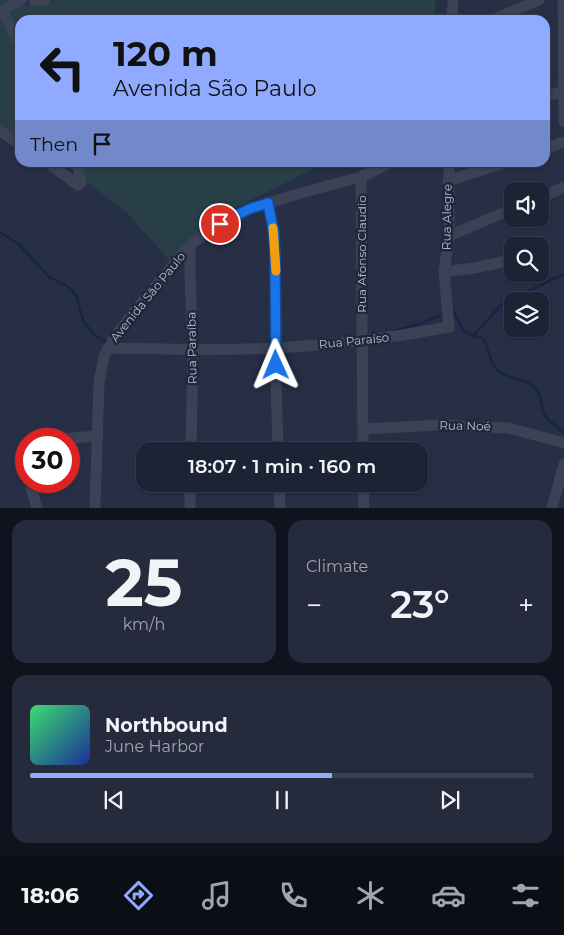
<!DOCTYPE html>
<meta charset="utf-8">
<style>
body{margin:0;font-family:Montserrat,sans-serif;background:#252b3c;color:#f1f3f6;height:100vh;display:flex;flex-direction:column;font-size:19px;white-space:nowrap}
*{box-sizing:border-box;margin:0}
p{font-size:16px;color:#a0a4ac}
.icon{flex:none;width:28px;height:28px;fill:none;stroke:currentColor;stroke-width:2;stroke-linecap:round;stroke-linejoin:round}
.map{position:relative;height:508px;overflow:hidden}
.sheet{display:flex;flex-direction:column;gap:12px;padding:12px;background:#0f131d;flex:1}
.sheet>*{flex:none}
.hud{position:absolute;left:15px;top:15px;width:535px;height:152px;border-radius:15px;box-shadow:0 1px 4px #0004,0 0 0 1px #3a404f;background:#8faafe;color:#111;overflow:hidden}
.buttons{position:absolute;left:504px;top:182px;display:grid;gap:10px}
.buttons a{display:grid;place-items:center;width:45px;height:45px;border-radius:10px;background:#1c2334;box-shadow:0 1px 4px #0004,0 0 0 1px #3a404f;font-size:25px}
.speed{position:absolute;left:15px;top:428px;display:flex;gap:10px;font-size:25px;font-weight:700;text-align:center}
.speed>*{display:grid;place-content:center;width:65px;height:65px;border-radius:50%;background:#1c2334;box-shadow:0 1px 4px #0004,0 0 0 1px #3a404f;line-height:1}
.speed .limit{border:8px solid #d22;background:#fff;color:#111}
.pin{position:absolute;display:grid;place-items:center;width:42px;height:42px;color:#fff;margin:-21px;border:2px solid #fff;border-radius:50%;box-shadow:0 1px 5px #0007}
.me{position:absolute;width:55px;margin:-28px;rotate:359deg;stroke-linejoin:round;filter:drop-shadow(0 0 4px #0008)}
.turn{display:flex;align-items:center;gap:18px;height:105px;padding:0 15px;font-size:22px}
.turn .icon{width:65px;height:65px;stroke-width:2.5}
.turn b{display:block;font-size:35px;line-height:42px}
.then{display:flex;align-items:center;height:48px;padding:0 15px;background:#0003;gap:10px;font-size:19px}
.big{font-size:38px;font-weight:600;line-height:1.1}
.sheet .card{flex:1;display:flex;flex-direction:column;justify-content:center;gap:8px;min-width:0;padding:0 18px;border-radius:15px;background:#252b3c}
.sheet .dial{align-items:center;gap:0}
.dial b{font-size:65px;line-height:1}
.song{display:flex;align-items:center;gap:15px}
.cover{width:60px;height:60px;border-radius:8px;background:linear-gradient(135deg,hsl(140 70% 55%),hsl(230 70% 35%))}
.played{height:5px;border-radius:2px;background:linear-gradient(90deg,#8faafe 60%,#3a404f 60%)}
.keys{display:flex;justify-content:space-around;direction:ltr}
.heat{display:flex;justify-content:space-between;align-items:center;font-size:28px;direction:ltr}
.sheet .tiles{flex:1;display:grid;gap:12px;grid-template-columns:1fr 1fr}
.card:last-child{grid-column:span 2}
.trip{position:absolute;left:136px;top:442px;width:292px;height:50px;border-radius:15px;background:#1c2334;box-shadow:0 1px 4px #0004,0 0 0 1px #3a404f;font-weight:600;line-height:50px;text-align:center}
.menu{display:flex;height:80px;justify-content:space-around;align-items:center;background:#0b0e15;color:#a0a4ac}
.menu .icon{width:35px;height:35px}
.menu .selected{color:#8faafe}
.menu b{font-size:22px;color:#f1f3f6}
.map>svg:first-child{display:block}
</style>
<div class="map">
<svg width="564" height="508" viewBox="0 0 564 508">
<rect width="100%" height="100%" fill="#262f46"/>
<!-- green -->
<g fill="#283f47">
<path d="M 0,0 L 7,0 L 10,7 L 44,4 L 53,0 L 436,0 L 434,20 L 20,20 L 20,137 L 0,125 Z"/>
<path d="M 64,163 L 326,163 L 208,221 L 171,262 L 128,214 Z"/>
</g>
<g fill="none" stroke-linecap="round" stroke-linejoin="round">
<!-- stream -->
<g stroke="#182445" stroke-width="2.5">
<path d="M 0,232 L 19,244 L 49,277 L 65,285 L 71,289 L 77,297 L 83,321 L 96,336 L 108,343"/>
<path d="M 451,312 L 454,312 C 458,321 461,332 472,335 C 476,337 480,337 484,339 C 487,348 492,366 498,371 C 507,379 527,378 536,389 C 543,397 540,406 544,414 C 548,422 558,427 564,432"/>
<path d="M 394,331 L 422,323 L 445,313"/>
<path d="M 473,336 L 503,303 L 564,274"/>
</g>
<!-- minor -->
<g stroke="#3b4255" stroke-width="11">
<path d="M 34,0 L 42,1 L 45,0"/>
<path d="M 563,0 L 564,122"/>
<path d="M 452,20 L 453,0"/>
<path d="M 492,20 L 539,0"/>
<path d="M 20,46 L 3,12 L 6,8 L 21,0"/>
<path d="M 545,97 L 564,91"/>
<path d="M 0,131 L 20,144"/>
<path d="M 545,149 L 564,142"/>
<path d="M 47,162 L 78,185 L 81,182 L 77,162"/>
<path d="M 361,177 L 363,451"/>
<path d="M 448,181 L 506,162"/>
<path d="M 540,198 L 564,187"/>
<path d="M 268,203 L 274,233 L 275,257 L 276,309 L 275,348 L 278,451"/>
<path d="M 449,236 L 512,209"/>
<path d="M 190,245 L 190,275 L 193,349 L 191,451"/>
<path d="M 444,272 L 474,268 L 512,260"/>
<path d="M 108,348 C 164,349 220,351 276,348 C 334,345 392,338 449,327 L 444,272 L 449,236 L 449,162"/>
<path d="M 363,429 L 441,425 L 509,428 L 564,443"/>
<path d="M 59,439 L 98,436"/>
<path d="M 26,448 L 22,451 L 21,452 L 26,471"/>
<path d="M 29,481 L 37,508"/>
<path d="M 279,484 L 280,508"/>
<path d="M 363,484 L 364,508"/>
<path d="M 95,508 L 99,382 L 104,356 L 115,337 L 132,314 L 190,245 L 206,233 L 249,209 L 301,193 L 361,177 L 391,162"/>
<path d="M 190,508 L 190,484"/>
<path d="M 552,508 L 564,464"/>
</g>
</g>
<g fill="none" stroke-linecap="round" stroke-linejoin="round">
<defs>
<path id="route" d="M 220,224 L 249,209 L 268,203 L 274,233 L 275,258 L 276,365"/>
</defs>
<!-- route casing -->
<use href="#route" stroke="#114b97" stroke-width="12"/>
<!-- route -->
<use href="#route" stroke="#1a73e8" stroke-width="9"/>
<!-- slow -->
<path stroke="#f59e0b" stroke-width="9" d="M 273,228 L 276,271"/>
</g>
<g text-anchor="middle" stroke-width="5" stroke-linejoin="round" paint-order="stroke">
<!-- street labels -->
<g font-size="12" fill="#b9bece" stroke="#1f273b">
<text transform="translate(447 217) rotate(-89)" y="4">Rua Alegre</text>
<text transform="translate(362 254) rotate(-90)" y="4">Rua Afonso Claudio</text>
<text transform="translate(148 297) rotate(-51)" y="4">Avenida São Paulo</text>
<text transform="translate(354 341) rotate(-6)" y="4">Rua Paraíso</text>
<text transform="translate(192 348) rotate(-91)" y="4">Rua Paraíba</text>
<text transform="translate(465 426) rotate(1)" y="4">Rua Noé</text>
</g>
</g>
</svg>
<div class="buttons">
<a><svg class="icon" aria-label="sound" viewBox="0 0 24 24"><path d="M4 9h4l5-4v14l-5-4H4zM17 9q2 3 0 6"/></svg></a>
<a><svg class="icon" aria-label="search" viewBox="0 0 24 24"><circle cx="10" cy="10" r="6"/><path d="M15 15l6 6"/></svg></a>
<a><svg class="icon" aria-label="layers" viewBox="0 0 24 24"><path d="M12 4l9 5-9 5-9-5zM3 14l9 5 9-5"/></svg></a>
</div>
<div class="speed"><div class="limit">30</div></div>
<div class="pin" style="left:220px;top:224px;background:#d93025"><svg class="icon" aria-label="arrive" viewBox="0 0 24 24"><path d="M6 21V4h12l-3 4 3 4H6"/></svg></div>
<svg class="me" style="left:276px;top:365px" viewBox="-20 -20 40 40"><path d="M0-17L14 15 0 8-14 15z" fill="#1a73e8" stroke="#fff" stroke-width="4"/></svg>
<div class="trip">18:07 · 1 min · 160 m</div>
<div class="hud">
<div class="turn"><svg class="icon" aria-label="left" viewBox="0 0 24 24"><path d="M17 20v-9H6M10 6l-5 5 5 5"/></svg><div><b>120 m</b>Avenida São Paulo</div></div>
<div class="then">Then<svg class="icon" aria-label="arrive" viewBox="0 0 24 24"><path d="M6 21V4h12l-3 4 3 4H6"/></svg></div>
</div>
</div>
<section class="sheet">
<div class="tiles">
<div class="card dial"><b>25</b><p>km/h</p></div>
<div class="card"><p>Climate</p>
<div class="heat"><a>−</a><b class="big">23°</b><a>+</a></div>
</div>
<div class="card">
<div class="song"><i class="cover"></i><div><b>Northbound</b><p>June Harbor</p></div></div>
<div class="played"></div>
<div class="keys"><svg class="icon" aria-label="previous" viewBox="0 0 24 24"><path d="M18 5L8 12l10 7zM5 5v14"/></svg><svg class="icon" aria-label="pause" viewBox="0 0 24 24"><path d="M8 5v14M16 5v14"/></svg><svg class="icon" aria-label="next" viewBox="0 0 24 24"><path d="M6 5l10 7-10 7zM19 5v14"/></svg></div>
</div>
</div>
</section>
<nav class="menu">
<b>18:06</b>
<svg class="icon selected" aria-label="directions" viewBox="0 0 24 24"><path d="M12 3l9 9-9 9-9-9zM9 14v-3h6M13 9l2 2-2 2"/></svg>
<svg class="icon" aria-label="music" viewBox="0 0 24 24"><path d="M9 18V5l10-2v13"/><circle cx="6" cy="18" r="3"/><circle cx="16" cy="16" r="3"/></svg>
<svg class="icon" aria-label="phone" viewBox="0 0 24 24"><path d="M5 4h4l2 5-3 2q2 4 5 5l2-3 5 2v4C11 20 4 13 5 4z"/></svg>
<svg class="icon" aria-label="climate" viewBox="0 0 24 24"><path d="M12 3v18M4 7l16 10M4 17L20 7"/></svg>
<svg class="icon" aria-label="car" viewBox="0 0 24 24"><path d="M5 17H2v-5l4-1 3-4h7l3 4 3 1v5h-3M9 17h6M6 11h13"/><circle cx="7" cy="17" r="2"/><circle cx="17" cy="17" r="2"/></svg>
<svg class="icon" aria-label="filters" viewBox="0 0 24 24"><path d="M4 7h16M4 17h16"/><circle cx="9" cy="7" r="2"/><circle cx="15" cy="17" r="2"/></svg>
</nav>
